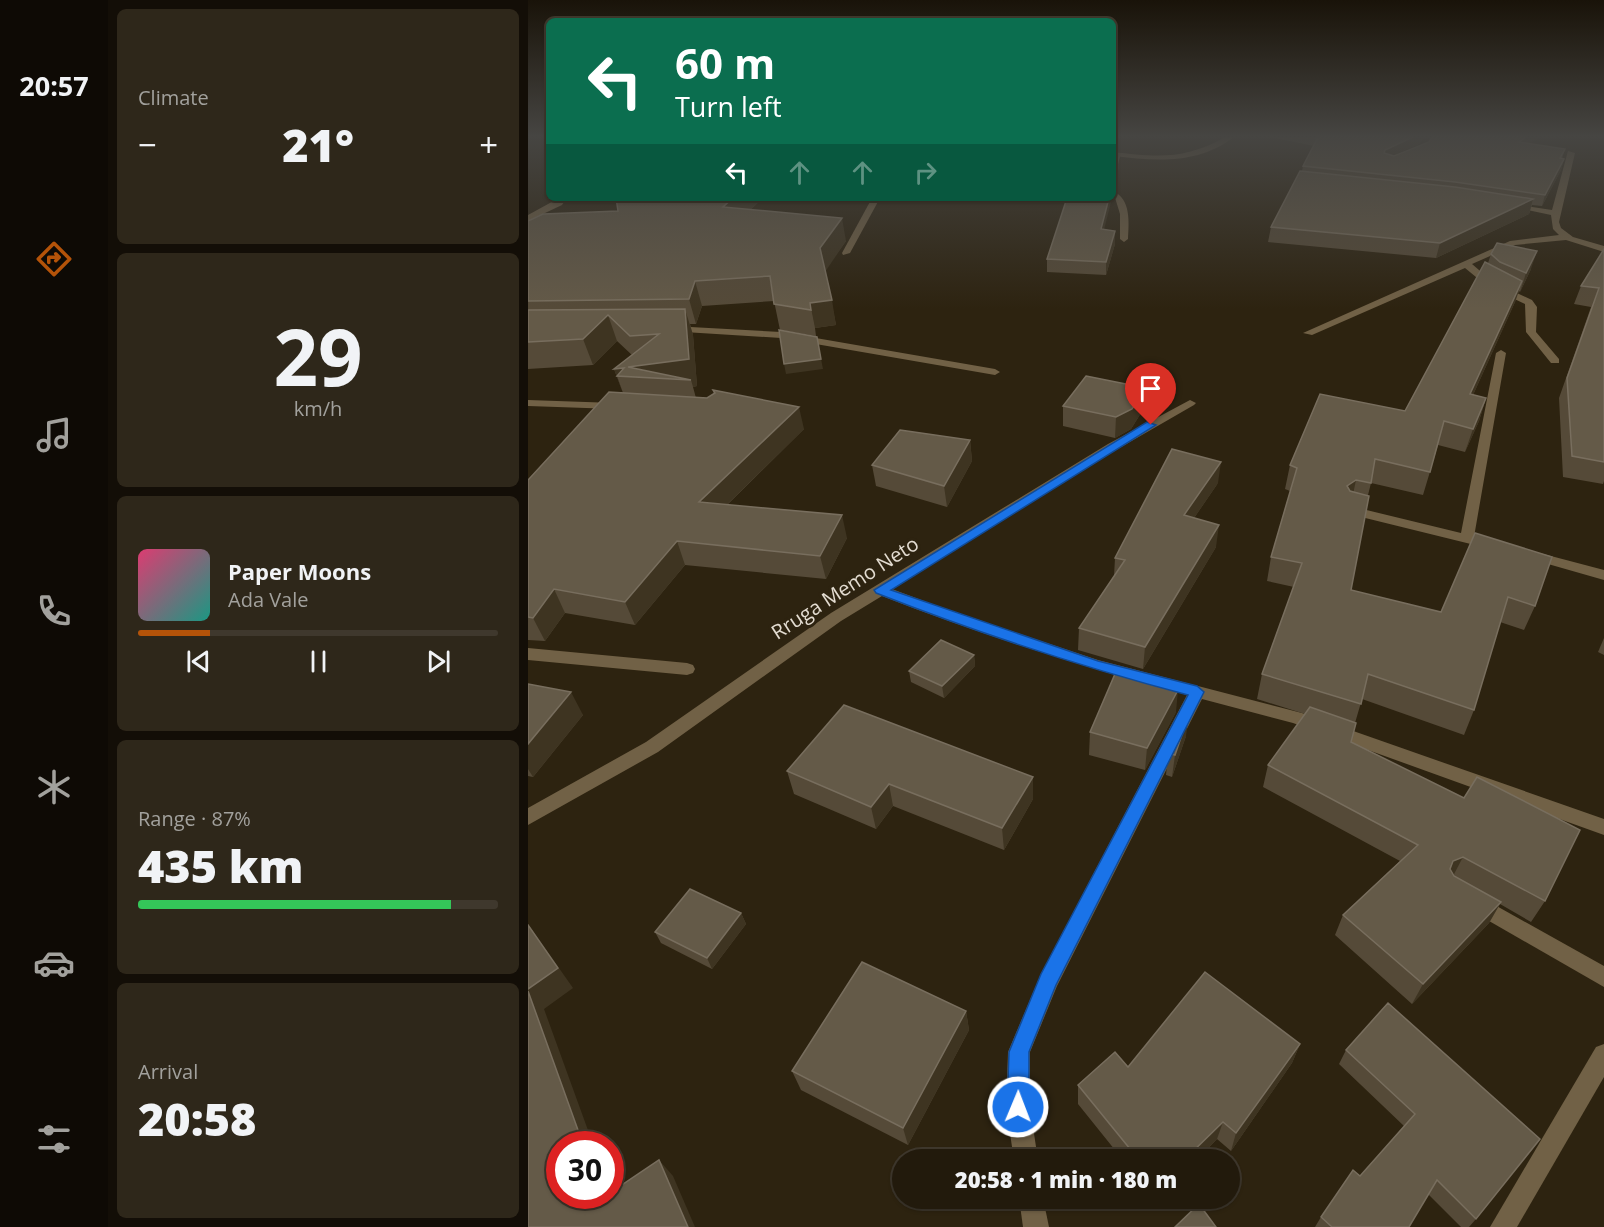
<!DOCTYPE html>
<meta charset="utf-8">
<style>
body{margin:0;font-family:"Open Sans",sans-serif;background:#2e271a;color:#f1f3f6;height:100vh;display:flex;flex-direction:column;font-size:22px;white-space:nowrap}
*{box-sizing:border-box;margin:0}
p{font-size:20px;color:#a2a19d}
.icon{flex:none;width:33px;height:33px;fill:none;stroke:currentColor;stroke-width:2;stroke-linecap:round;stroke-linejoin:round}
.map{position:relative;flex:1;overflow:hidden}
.drawer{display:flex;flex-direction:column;gap:9px;padding:9px;background:#130e07;width:420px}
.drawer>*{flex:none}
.banner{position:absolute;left:18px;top:18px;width:570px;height:183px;border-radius:9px;box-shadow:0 2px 4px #0004,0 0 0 2px #3f382d;background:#0b6e4f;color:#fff;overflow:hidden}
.speed{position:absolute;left:18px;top:1131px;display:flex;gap:12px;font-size:30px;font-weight:700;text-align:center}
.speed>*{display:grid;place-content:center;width:78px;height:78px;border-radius:50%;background:#221a0c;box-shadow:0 2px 4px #0004,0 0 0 2px #3f382d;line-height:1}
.speed .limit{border:9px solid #d22;background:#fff;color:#111}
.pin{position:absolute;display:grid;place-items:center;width:51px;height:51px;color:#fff;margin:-62px -26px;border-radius:50% 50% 50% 0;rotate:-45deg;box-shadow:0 0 6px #0007}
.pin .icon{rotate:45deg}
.me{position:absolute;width:66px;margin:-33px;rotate:1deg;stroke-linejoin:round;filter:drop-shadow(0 0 4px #0008)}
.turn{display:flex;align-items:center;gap:21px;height:126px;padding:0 30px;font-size:27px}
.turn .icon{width:78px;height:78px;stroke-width:2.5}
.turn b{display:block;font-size:42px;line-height:51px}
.lanes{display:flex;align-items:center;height:57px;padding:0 30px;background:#0003;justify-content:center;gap:30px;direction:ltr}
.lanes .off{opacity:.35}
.big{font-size:45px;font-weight:800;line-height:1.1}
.drawer .card{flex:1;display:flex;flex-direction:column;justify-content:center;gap:9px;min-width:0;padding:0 21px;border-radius:9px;background:#2e271a}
.drawer .dial{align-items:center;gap:0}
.dial b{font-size:78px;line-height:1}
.song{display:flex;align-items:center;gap:18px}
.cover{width:72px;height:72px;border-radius:9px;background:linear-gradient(135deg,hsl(340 70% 55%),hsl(170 70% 35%))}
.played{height:6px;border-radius:3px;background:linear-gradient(90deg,#b45309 20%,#3f382d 20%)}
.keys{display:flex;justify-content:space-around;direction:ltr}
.heat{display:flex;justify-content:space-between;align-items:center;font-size:33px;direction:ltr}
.charge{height:9px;border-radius:4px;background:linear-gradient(90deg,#34c759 87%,#3f382d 0)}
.trip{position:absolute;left:364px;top:1149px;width:348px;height:60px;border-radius:30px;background:#221a0c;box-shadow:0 2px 4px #0004,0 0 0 2px #3f382d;font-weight:800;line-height:60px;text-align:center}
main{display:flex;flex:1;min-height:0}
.menu{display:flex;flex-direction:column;width:108px;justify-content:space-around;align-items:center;background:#0e0a05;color:#a2a19d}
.menu .icon{width:42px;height:42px}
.menu .active{color:#b45309}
.menu b{font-size:27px;color:#f1f3f6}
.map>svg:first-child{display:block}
</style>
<main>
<nav class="menu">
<b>20:57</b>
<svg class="icon active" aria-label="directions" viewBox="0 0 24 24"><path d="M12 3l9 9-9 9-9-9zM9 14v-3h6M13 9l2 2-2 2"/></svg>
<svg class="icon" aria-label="music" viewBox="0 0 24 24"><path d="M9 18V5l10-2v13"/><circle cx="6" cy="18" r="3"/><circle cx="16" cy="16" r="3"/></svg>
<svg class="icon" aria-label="phone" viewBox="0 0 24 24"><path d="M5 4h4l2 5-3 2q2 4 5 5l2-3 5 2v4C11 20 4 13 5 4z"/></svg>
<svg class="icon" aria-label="climate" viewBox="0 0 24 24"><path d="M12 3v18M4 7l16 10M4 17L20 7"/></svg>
<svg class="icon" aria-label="car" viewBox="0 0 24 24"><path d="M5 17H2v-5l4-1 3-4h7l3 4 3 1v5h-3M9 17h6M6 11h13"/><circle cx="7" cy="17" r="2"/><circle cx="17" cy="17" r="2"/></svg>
<svg class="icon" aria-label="filters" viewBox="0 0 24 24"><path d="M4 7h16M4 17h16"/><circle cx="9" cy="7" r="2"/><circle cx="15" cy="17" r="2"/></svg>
</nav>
<section class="drawer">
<div class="card"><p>Climate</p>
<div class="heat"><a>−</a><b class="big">21°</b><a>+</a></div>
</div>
<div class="card dial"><b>29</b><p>km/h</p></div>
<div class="card">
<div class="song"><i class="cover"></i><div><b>Paper Moons</b><p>Ada Vale</p></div></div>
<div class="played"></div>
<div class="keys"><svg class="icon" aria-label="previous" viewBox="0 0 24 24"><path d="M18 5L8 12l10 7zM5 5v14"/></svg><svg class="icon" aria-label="pause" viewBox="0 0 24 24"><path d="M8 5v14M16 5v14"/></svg><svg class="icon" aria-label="next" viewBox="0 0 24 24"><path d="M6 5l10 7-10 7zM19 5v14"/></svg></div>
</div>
<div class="card"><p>Range · 87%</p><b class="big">435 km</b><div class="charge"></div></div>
<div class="card"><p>Arrival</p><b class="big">20:58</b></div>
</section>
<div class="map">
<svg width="1076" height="1227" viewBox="0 0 1076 1227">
<rect width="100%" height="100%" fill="#2d2310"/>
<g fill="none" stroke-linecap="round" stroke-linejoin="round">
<!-- minor -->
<g fill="#716146" fill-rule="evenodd">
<path d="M 697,137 L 706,137 C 669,165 628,161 585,156 L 585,152 C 629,157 657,160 697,137 Z"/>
<path d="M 21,143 L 21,167 L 17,165 L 17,145 Z"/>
<path d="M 1040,151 L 1047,153 L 1031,222 L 1033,228 L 1045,237 L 1076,246 L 1076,252 L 1038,240 L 987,245 L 944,264 L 965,282 L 1004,300 L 1009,307 L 1008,332 L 1031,359 L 1031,363 L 1023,363 L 998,332 L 997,304 L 959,286 L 937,268 L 784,335 L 775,333 L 982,241 L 1031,235 L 1025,229 L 1023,215 L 980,206 L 984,204 L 1024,210 Z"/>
<path d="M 585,191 C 603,199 601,222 600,239 L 596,242 L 592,239 L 592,214 Z"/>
<path d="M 31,198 L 39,198 L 34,205 L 0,221 L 0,215 Z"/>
<path d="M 344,198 L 352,198 L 322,253 L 315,255 L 314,253 Z"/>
<path d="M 144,326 L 253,332 L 467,369 L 472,372 L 467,375 L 253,338 L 140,331 L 139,329 Z"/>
<path d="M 973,350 L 978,353 L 946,537 L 968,542 L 970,545 L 968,548 L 963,549 L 817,513 L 815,510 L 817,507 L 822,506 L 933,533 L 968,353 Z"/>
<path d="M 0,400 L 87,403 L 93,406 L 87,409 L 0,406 Z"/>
<path d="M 662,400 L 668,403 L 666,405 L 588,450 L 364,589 L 425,612 L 570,660 L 774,713 L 1076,819 L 1076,835 L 765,723 L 674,699 L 529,986 L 502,1052 L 502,1107 L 510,1160 L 486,1160 L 478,1107 L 480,1052 L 513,974 L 659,695 C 555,667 454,635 354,596 L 313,621 L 130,752 L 0,825 L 0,808 L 118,742 L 303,613 L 580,444 Z"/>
<path d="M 1004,551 L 1076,570 L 1076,580 L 999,558 L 997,555 Z"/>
<path d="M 0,648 L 159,663 L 165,665 L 167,669 L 165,673 L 159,675 L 0,660 Z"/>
<path d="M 949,895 L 1076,966 L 1076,987 L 942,910 L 939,904 L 942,898 Z"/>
<path d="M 1076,1044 L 1076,1077 L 989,1227 L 962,1227 L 1068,1047 Z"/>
<path d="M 491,1198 L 515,1198 L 521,1227 L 495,1227 Z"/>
</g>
</g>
<!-- wall -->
<g fill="#554a38">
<path d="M 742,137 L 897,137 L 891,144 L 865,155 L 1002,144 L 1037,149 L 1034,159 L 1036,159 L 1033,170 L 1014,206 L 1004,205 L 1001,214 L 908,258 L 740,242 L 743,227 L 774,171 L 775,166 L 786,146 Z"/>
<path d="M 88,198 L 235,198 L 222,210 L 318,241 L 297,270 L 308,325 L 287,328 L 288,336 L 252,330 L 246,301 L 174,306 L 168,324 L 162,324 L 165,335 L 169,386 L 165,387 L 168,398 L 179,398 L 186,394 L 185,390 L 276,429 L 199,505 L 319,538 L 298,579 L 157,565 L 107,625 L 37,613 L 17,641 L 0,640 L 0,480 L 95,393 L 86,369 L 104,355 L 89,341 L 65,365 L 0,369 L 0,221 L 90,211 Z"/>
<path d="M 576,230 L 587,231 L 587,244 L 578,275 L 519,272 L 519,259 Z"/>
<path d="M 1076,249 L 1076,481 L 1075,484 L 1035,477 L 1031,398 L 1063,307 L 1046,304 L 1053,286 Z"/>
<path d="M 963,254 L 1003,269 L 992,292 L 991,291 L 987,302 L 945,395 L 958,398 L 951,421 L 937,452 L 910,445 L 895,495 L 843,483 L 840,495 L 823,590 L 913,612 L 947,533 L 1007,606 L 996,630 L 972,622 L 946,710 L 936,735 L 834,699 L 827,723 L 823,742 L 1017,901 L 1003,922 L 972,904 L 961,923 L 884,1004 L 807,935 L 815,915 L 872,861 L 735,787 L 740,765 L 777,714 L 729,699 L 734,674 L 766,587 L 739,581 L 743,557 L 762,491 L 757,489 L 762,465 L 877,411 L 960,263 Z"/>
<path d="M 535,406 L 616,408 L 603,429 L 587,438 L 535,426 Z"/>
<path d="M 442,440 L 444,461 L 419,507 L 348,486 L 344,465 Z"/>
<path d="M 690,483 L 666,518 L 688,547 L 615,669 L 550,650 L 551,628 L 586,576 L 587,558 Z"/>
<path d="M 1076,638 L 1076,655 L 1070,652 Z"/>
<path d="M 446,655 L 447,666 L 416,698 L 383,682 L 381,671 Z"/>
<path d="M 0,684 L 55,715 L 5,777 L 0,776 Z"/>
<path d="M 648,712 L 617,770 L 561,755 L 562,732 Z"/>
<path d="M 658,736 L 644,777 L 638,775 L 640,753 Z"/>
<path d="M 259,771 L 505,777 L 505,799 L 476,850 L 365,806 L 348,829 L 266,794 Z"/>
<path d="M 213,913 L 218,924 L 184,969 L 133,943 L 127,932 Z"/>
<path d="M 860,1003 L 948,1219 L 941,1227 L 933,1227 L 900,1194 L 881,1227 L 787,1227 L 793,1217 L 832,1176 L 876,1126 L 811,1064 L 818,1050 Z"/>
<path d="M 438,1011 L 441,1030 L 380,1145 L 273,1090 L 264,1071 Z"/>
<path d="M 772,1044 L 764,1063 L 703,1151 L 689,1139 L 669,1160 L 595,1160 L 550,1104 L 550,1085 L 600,1067 Z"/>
</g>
<!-- shaded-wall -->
<g fill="#3e3421">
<path d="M 885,137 L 897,137 L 891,144 L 855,160 L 857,150 Z"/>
<path d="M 998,137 L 1012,137 L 988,152 L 991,142 Z"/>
<path d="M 591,157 L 591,168 L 585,189 L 585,178 Z"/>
<path d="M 1036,159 L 1033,170 L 1014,206 L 1017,195 Z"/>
<path d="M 205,198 L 235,198 L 201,230 L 195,207 Z"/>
<path d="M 581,198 L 584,198 L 573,242 L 573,229 Z"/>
<path d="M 1005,199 L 1001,214 L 908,258 L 912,243 Z"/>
<path d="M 314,218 L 318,241 L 297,272 L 292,248 Z"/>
<path d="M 587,231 L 587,244 L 578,275 L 578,262 Z"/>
<path d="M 1009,251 L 1003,269 L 992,292 L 998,273 Z"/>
<path d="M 167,281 L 174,306 L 168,324 L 161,299 Z"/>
<path d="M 994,281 L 987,302 L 935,417 L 942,394 Z"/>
<path d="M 304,300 L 308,325 L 287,328 L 282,303 Z"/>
<path d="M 157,309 L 165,335 L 169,386 L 165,387 L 163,380 L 100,367 Z"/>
<path d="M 80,315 L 89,341 L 65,365 L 55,339 Z"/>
<path d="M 293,359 L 295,369 L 258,374 L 256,364 Z"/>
<path d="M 96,368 L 89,376 L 96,396 L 86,369 Z"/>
<path d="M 618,388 L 616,408 L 603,429 L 587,438 L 588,417 Z"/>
<path d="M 958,398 L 951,421 L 937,452 L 945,429 Z"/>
<path d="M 271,407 L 276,429 L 178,525 L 171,502 Z"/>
<path d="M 442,440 L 444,461 L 419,507 L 416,486 Z"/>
<path d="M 693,462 L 690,483 L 653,537 L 656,515 Z"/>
<path d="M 828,480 L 823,504 L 819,486 Z"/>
<path d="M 314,515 L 319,538 L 298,579 L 292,556 Z"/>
<path d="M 691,525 L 688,547 L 615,669 L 617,647 Z"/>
<path d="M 149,541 L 157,565 L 107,625 L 97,602 Z"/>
<path d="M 26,589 L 37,613 L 17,641 L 5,618 Z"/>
<path d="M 446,655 L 447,666 L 416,698 L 414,686 Z"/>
<path d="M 650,690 L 648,712 L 617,770 L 619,748 Z"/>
<path d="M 43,692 L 55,715 L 5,777 L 0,769 L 0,744 Z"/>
<path d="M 661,714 L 658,736 L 644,777 L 647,755 Z"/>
<path d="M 505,777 L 505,799 L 476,850 L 474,828 Z"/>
<path d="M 361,784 L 365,806 L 348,829 L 343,807 Z"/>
<path d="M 935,857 L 924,878 L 914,882 L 925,861 Z"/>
<path d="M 973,902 L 961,923 L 884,1004 L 895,984 Z"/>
<path d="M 213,913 L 218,924 L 184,969 L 179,958 Z"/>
<path d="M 0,924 L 45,988 L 16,1009 L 65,1144 L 55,1144 L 0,991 Z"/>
<path d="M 438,1011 L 441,1030 L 380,1145 L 375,1128 Z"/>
<path d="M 772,1044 L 764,1063 L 703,1151 L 708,1133 Z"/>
<path d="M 695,1122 L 689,1139 L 669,1160 L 656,1160 Z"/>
<path d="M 131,1160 L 145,1176 L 167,1227 L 160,1227 Z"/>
</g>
<!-- building -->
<g fill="#645a48" stroke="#786e5e" stroke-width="1.5">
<path d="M 790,137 L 885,137 L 857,150 L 856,153 L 866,156 L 901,142 L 904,137 L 998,137 L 991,142 L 1037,149 L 1032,158 L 1036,159 L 1017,195 L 927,182 L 775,166 Z"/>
<path d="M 585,156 L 591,157 L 586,177 L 585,178 Z"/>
<path d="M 772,171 L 927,187 L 1005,199 L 912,243 L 743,227 Z"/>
<path d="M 88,198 L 205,198 L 195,207 L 314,218 L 292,248 L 304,300 L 282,303 L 283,310 L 246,304 L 242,276 L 167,281 L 161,299 L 0,301 L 0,221 L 15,214 L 90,211 Z"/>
<path d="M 539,198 L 581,198 L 573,229 L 587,231 L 578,262 L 519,259 Z"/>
<path d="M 969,243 L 1009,251 L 998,273 L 972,262 L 963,254 Z"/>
<path d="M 1076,249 L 1076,462 L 1044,456 L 1039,378 L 1071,288 L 1053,286 Z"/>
<path d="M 957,262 L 994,281 L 942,394 L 958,398 L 945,429 L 916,421 L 902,472 L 847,459 L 843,483 L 828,480 L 819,486 L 822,491 L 841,496 L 823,590 L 913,612 L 947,533 L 1024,557 L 1007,606 L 980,597 L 946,710 L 840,674 L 833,704 L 734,674 L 774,563 L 743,557 L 769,468 L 762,465 L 792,394 L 877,411 Z"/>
<path d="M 157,309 L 161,359 L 100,367 L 163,380 L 89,376 L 96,368 L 86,369 L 131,334 L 102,336 L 80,315 L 55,339 L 0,342 L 0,310 Z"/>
<path d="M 251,330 L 289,337 L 293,359 L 256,364 Z"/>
<path d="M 558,376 L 618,388 L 604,409 L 588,417 L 535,406 Z"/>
<path d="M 185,390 L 271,407 L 171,502 L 314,515 L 292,556 L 149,541 L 97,602 L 26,589 L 5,618 L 0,617 L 0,480 L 81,392 L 179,398 L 187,393 Z"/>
<path d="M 372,430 L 442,440 L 416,486 L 344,465 Z"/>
<path d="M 644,449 L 693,462 L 656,515 L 691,525 L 617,647 L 551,628 L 597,560 L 587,558 Z"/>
<path d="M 413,640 L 446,655 L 414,686 L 381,671 Z"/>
<path d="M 587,674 L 650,690 L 619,748 L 562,732 Z"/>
<path d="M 0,684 L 43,692 L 0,744 Z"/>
<path d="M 316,705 L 505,777 L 474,828 L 361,784 L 343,807 L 259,771 Z"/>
<path d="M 782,707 L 828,723 L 823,742 L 936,798 L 949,777 L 1052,830 L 1017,901 L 935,857 L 925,861 L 922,869 L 926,876 L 973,902 L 895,984 L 815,915 L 890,845 L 740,765 Z"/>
<path d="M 661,714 L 647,755 L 640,753 Z"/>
<path d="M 162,889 L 213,913 L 179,958 L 127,932 Z"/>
<path d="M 0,925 L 30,968 L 0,989 Z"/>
<path d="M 334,962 L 438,1011 L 375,1128 L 264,1071 Z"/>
<path d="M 677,972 L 772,1044 L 708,1133 L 695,1122 L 656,1160 L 611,1160 L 550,1085 L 587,1052 L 600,1067 Z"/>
<path d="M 0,991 L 55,1144 L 32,1144 L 32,1196 L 73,1196 L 74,1198 L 78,1196 L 82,1196 L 82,1193 L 131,1160 L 160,1227 L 0,1227 Z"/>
<path d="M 860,1003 L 1012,1139 L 948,1219 L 909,1180 L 881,1227 L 804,1227 L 793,1217 L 825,1170 L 832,1176 L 887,1114 L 818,1050 Z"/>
<path d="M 671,1204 L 688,1227 L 647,1227 Z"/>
</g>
<!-- sky -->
<linearGradient id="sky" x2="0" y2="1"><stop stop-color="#191309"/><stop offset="0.44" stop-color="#464542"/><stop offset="1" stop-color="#464542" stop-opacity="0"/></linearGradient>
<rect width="1076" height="309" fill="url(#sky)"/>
<!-- route -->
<path fill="#1a73e8" stroke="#114b97" stroke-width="1.5" d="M 619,422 L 628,425 L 363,590 L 570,661 L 669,686 L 676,692 L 528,985 L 501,1052 L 501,1107 L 498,1114 L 490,1117 L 483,1114 L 479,1107 L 481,1052 L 513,974 L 660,695 C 554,667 450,633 348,593 L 346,590 Z"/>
<g text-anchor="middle" stroke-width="6" stroke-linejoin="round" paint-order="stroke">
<!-- street labels -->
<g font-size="20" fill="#e3dcd1" stroke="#2d2310">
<text transform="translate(317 588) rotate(-33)" y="7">Rruga Memo Neto</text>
</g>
</g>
</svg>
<div class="speed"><div class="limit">30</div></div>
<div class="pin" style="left:623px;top:425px;background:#d93025"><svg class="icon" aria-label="arrive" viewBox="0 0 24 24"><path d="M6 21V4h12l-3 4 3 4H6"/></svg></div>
<svg class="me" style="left:490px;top:1107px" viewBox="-20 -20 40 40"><circle r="17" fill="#1a73e8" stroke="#fff" stroke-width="3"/><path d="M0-11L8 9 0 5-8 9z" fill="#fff"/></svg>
<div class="trip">20:58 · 1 min · 180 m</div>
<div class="banner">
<div class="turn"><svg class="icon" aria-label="left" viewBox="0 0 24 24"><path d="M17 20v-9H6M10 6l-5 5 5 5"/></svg><div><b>60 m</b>Turn left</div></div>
<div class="lanes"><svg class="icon" aria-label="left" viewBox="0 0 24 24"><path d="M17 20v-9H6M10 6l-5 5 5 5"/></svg><svg class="icon off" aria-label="ahead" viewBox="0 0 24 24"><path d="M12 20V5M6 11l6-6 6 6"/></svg><svg class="icon off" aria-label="ahead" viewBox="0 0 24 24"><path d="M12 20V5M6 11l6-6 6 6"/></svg><svg class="icon off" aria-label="right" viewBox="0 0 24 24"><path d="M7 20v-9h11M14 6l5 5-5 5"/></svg></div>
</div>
</div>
</main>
